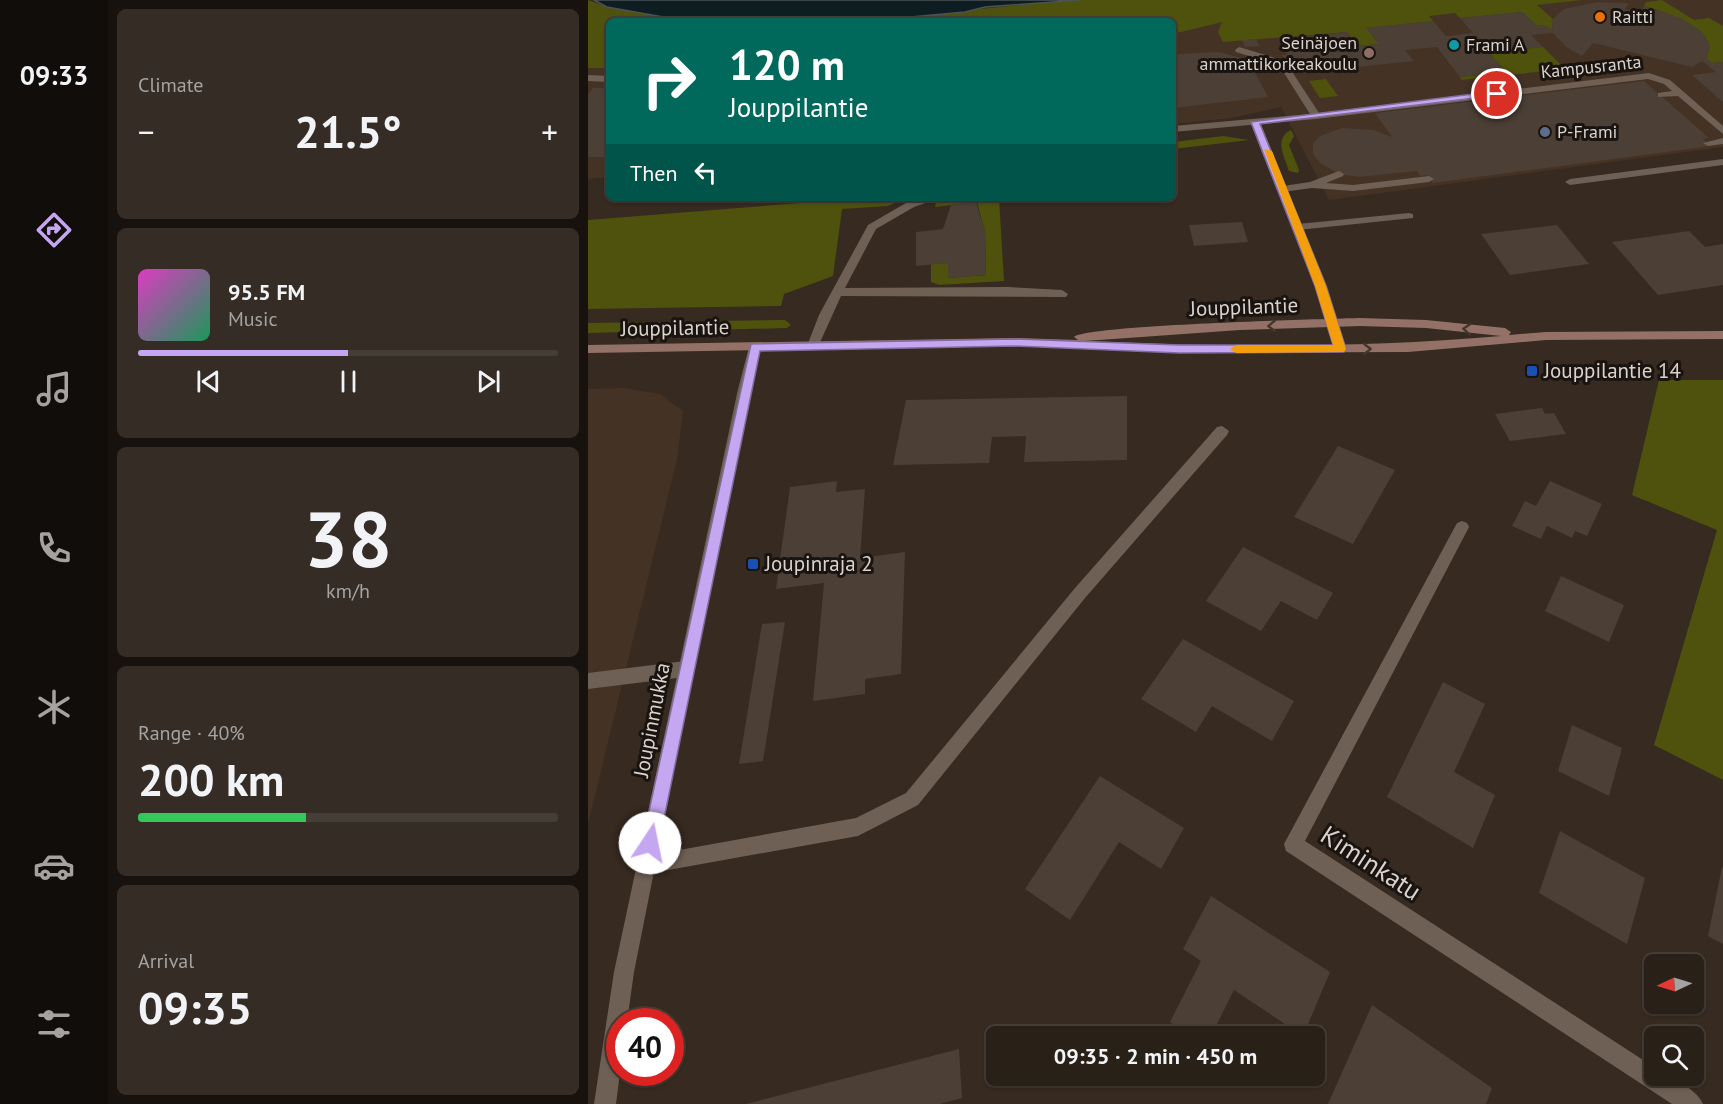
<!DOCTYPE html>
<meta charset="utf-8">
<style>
body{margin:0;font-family:"PT Sans",sans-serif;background:#352d25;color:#f1f3f6;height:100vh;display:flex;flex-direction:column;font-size:22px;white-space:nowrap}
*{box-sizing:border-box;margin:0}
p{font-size:20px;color:#a5a3a2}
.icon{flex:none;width:33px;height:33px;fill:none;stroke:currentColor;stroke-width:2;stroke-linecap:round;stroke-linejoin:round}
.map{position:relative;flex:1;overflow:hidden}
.sheet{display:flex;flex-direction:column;gap:9px;padding:9px;background:#17120d;width:480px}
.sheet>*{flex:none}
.banner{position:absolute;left:18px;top:18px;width:570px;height:183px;border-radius:9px;box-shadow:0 2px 4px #0004,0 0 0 2px #453e37;background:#00695c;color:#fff;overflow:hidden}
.needle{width:39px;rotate:266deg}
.fabs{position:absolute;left:1056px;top:954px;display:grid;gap:12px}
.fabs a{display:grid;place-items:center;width:60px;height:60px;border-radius:9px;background:#292018;box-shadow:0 2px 4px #0004,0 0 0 2px #453e37;font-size:30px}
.speed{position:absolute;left:18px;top:1008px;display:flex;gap:12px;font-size:30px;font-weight:700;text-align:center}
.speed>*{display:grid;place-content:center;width:78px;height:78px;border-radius:50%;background:#292018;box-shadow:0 2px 4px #0004,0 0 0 2px #453e37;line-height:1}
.speed .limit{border:9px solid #d22;background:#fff;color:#111}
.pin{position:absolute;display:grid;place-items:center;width:51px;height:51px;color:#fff;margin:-26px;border:3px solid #fff;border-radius:50%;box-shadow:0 2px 6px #0007}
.me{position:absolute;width:66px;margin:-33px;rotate:11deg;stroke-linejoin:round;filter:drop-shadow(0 0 4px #0008)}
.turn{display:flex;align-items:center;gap:21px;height:126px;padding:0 24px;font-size:27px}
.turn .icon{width:78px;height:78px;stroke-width:2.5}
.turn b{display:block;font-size:42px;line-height:51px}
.then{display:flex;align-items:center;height:57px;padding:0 24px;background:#0003;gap:12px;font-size:22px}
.big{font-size:45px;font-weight:800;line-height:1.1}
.sheet .tile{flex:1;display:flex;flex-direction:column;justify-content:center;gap:9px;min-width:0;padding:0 21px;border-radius:9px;background:#352d25}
.sheet .dial{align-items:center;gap:0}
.dial b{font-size:78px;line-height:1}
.song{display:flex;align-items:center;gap:18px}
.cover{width:72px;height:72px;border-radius:9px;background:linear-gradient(135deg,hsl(310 70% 55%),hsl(150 70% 35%))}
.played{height:6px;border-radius:3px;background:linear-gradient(90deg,#c5a7f1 50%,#453e37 50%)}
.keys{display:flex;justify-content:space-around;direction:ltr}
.heat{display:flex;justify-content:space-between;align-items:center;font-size:33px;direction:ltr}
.charge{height:9px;border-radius:4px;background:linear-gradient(90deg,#34c759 40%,#453e37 0)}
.trip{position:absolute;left:398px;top:1026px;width:339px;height:60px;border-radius:9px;background:#292018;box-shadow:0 2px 4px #0004,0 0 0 2px #453e37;font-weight:800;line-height:60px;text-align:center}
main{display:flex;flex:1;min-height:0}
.tabs{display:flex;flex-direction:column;width:108px;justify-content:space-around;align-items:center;background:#100d0a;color:#a5a3a2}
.tabs .icon{width:42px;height:42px}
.tabs .selected{color:#c5a7f1}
.tabs b{font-size:27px;color:#f1f3f6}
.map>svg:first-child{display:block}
</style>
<main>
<nav class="tabs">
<b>09:33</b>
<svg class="icon selected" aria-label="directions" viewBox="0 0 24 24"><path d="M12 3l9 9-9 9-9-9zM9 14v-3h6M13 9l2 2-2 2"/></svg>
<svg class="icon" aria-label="music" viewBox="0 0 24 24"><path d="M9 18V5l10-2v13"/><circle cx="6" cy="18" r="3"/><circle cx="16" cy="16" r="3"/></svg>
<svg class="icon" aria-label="phone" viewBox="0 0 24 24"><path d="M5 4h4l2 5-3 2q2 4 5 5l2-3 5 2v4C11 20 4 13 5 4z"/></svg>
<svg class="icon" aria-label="climate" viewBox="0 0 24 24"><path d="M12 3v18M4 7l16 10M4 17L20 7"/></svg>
<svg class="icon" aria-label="car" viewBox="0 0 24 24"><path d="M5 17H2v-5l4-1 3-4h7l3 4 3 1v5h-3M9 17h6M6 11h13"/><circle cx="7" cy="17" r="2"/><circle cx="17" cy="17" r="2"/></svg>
<svg class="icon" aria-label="filters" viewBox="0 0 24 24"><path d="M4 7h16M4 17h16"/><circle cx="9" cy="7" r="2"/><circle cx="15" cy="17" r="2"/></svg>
</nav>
<section class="sheet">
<div class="tile"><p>Climate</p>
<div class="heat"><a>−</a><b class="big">21.5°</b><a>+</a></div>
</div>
<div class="tile">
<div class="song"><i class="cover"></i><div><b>95.5 FM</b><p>Music</p></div></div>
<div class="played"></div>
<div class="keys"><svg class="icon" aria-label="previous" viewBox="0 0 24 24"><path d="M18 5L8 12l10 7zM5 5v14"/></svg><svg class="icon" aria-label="pause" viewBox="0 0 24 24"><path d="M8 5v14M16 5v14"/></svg><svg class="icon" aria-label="next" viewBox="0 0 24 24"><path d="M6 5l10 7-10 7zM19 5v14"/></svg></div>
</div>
<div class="tile dial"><b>38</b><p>km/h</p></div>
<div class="tile"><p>Range · 40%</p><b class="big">200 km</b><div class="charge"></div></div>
<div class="tile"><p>Arrival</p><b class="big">09:35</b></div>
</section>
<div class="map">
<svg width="1135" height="1104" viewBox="0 0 1135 1104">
<rect width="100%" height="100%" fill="#372a20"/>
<!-- built -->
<g fill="#443224">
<path d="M 821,0 L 1135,0 L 1135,147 L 741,200 L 693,107 L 644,118 L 585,124 L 585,34 L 635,21 Z"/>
<path d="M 0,68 L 21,68 L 21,177 L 0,179 Z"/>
<path d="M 36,388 L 72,394 L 95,411 L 89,459 L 0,824 L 0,389 Z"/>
</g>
<!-- green -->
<g fill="#4f520d">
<path d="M 0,0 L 19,7 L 98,21 L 21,21 L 21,68 L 0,68 Z"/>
<path d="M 492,0 L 994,0 L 949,5 L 965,19 L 964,30 L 955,25 L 949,26 L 934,12 L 872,18 L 867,13 L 841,16 L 845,21 L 779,28 L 791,44 L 769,46 L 759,32 L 635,42 L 630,32 L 634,22 L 585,34 L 585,21 L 278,21 C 350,14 420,5 492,0 Z"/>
<path d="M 1074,0 L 1106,20 L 1121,18 L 1135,26 L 1135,62 L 1124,63 L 1118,58 C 1135,29 1075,11 1056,6 L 1058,2 Z"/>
<path d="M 955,47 L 977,69 L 873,80 L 872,77 L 918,72 L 900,52 Z"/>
<path d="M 738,79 L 750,96 L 732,98 L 721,81 Z"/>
<path d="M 703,130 L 706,136 L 701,145 L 711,170 L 710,173 L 701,171 C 697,158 685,138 703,130 Z"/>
<path d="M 635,136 L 661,140 L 585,149 L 585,142 Z"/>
<path d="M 224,198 L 319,198 L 300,206 L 254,209 L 245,276 L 196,294 L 193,306 L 0,309 L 0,220 L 212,203 Z"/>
<path d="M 349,198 L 411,198 L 416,281 L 351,285 L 343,282 L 343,264 L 360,263 L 360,278 L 398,275 L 397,232 L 389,202 L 347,207 Z"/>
<path d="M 197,320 L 203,325 L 199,328 L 0,333 L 0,323 Z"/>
<path d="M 1071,380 L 1135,380 L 1135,780 L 1066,745 L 1129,530 L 1044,495 Z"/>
</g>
<!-- water -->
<path fill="#0e1d21" stroke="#4b5354" stroke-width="1.5" d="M 6,0 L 492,0 L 397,7 L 377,12 L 278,21 L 98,21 L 19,7 Z"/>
<!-- building -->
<g fill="#4c3f35">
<path d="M 1010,2 L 1041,3 L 1037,9 L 1053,13 L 1056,6 L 1066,9 L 1093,18 L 1114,32 L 1122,46 L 1118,58 L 1124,63 L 1135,62 L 1135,102 L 1104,75 L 1128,72 L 1114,61 L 1104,67 L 1005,43 L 994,56 L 978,47 L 965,33 L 943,35 L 955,47 L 900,52 L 919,72 L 872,77 L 849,47 L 817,50 L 826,61 L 732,71 L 727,63 L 665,69 L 680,97 L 585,108 L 585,56 L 592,54 L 631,52 L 675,64 L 698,61 L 694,55 L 699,55 L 690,39 L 759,32 L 769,46 L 791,44 L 778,28 L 845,21 L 858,36 L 885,33 L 872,18 L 934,12 L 949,26 L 955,25 L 964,30 L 965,19 L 976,9 Z"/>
<path d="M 668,39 L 671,46 L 657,47 L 654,40 Z"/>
<path d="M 1056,81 L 1121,138 L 1115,139 L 1123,146 L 845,183 L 839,175 L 832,176 L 829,171 L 771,177 L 751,174 L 732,163 L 725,154 L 725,144 L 732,136 L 754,128 L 785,130 L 804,137 L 787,113 Z"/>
<path d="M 5,88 L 21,88 L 21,157 L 0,157 L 0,94 Z"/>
<path d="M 388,202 L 397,232 L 398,275 L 360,278 L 360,263 L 328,266 L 328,232 L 355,229 L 363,205 Z"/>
<path d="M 654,222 L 660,242 L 606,246 L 601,225 Z"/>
<path d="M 969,225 L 1001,264 L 922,275 L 893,234 Z"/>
<path d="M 1101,231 L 1117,247 L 1135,244 L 1135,285 L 1070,295 L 1024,242 Z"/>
<path d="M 539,396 L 539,460 L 436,462 L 438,436 L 404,437 L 401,463 L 305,465 L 318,400 Z"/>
<path d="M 954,408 L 957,414 L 966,413 L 978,434 L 922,441 L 907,414 Z"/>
<path d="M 750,446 L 807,470 L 765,544 L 706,517 Z"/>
<path d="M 249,481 L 248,492 L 277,489 L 272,558 L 317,552 L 313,674 L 277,679 L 277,694 L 225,701 L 236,583 L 188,589 L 202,487 Z"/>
<path d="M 962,481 L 1014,504 L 999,536 L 987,531 L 984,538 L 959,526 L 953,539 L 924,526 L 937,501 L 948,506 Z"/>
<path d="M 655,547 L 745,593 L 729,620 L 693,601 L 673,631 L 618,601 Z"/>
<path d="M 973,576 L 1036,605 L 1021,642 L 957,611 Z"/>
<path d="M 197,622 L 175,761 L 151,764 L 174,624 Z"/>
<path d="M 595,639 L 706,701 L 684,741 L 624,706 L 608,732 L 553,699 Z"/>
<path d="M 855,682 L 897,704 L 866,772 L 907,795 L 885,848 L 799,797 Z"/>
<path d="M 984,725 L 1034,748 L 1021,796 L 970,771 Z"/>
<path d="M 512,776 L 596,828 L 573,869 L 531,842 L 482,920 L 437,889 Z"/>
<path d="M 972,831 L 1057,878 L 1039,944 L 951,893 Z"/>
<path d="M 1134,867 L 1135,868 L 1135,944 L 1120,936 Z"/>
<path d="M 623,896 L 742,972 L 715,1036 L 646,990 L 623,1036 L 603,1036 L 582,1022 L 613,961 L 595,949 Z"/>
<path d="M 784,1005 L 904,1088 L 898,1104 L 740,1104 Z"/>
<path d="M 371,1049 L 374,1098 L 352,1104 L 158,1104 Z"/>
</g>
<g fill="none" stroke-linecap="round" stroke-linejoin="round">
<!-- service -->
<g fill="#6f6055" fill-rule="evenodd">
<path d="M 651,47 L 697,61 L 731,113 L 1061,73 L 1082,80 L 1135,126 L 1135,134 L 1090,96 L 1070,97 L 1070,93 L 1084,91 L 1076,84 L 1060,79 L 728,119 L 585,132 L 585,126 L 722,114 L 691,65 L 648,52 L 647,50 Z"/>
<path d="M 0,75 L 21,76 L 21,82 L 0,81 Z"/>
<path d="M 1135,138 L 1135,144 L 1120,146 L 1115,143 Z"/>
<path d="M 1135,159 L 1135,165 L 982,185 L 977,182 L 982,179 Z"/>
<path d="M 751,171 L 756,174 L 755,176 L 738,183 L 765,185 L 841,176 L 846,179 L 841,182 L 765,191 L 724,188 L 695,192 L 690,189 L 695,186 L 722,182 Z"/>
<path d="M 336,198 L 349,199 L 326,207 L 288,229 L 257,288 L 420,287 L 474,290 L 480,294 L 478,297 L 253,296 L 229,349 L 221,349 L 219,346 L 231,315 L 280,225 L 318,203 Z"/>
<path d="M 821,213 L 825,214 L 825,218 L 710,230 L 705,227 L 710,224 Z"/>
<path d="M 634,426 L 641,431 L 639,435 L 497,598 L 330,805 L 270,836 L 58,874 L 51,872 L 49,865 L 51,858 L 58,856 L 268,818 L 318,793 L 487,588 L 629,427 Z"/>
<path d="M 97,661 L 103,664 L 105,669 L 103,674 L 97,677 L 0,689 L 0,673 Z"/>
</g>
<!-- minor -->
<g fill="#6f6055" fill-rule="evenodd">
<path d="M 664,120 L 672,122 L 739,286 L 758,349 L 756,352 L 748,352 L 746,349 L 727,286 L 662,122 Z"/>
<path d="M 874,521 L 879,523 L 881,527 L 717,841 L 1066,1067 L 1066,1076 C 1083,1076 1108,1088 1115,1104 L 1084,1104 L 698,851 L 696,844 L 869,523 Z"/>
</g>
<!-- tertiary -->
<path fill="#6f6055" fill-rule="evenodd" d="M 167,343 L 173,347 L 162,389 L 46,972 L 39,1022 L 32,1022 L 32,1072 L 28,1104 L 6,1104 L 26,972 L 150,389 L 161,347 Z"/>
<!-- secondary -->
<path fill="#937167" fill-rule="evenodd" d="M 772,318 L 838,320 L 917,328 L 923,332 L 921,335 L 958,332 L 1135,331 L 1135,339 L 958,340 L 820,352 L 591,353 L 426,346 L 0,353 L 0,345 L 426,338 L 490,340 L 486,337 C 497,325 739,319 772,318 ZM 772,326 L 838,328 L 913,336 C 775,348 635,347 497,341 L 652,330 Z"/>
</g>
<!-- one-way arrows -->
<defs><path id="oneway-chevron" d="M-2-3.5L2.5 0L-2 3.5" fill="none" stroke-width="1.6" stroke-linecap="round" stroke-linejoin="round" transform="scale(1.5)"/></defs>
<g stroke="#44352e">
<use href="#oneway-chevron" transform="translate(684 326) rotate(178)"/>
<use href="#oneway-chevron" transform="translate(879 329) rotate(-175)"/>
<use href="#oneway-chevron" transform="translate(779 349) rotate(-1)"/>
</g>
<!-- route -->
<path fill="#c5a7f1" stroke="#806d9d" stroke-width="1.5" d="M 909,91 L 912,95 L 672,124 L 738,286 L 758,349 L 756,352 L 591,353 L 426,346 L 172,351 L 71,843 L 68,849 L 62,852 L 56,849 L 54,843 L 163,344 L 426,339 L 591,345 L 745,345 L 727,286 L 663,122 Z"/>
<!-- slow -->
<path fill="#f59e0b" d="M 676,149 L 684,151 L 738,286 L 758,349 L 756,352 L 648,353 L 642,349 L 648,345 L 745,345 L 727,286 Z"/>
<!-- markers -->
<circle fill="#e8710a" stroke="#1a1410" stroke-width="2" cx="1012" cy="17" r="6"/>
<circle fill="#0f9aa8" stroke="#1a1410" stroke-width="2" cx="866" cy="45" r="6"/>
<circle fill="#8d6e63" stroke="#1a1410" stroke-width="2" cx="781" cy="53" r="6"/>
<circle fill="#5c6f8a" stroke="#1a1410" stroke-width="2" cx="957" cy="132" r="6"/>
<g fill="#1a4fb4" stroke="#1a1410" stroke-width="2">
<rect x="938" y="365" width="12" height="12" rx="3"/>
<rect x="159" y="558" width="12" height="12" rx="3"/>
</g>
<g text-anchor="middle" stroke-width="6" stroke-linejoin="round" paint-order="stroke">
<!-- far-poi labels -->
<g font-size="18" fill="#dad2cc" stroke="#1a1410" text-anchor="start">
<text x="1024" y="23">Raitti</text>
<text x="769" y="49" text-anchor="end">Seinäjoen<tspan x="769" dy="21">ammattikorkeakoulu</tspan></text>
<text x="878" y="51">Frami A</text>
<text x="969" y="138">P-Frami</text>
</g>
<!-- far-street labels -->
<g font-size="18" fill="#dad2cc" stroke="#1a1410">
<text transform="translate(1003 67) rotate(-6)" y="6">Kampusranta</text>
</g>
<!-- street labels -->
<g font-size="21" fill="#dad2cc" stroke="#1a1410">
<text transform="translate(656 307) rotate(-2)" y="7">Jouppilantie</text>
<text transform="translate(87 328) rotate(-1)" y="7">Jouppilantie</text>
<text transform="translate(64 720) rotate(-79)" y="7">Joupinmukka</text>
</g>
<!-- poi labels -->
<g font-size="21" fill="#dad2cc" stroke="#1a1410" text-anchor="start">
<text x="956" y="378">Jouppilantie 14</text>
<text x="177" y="571">Joupinraja 2</text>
</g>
<!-- near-street labels -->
<g font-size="26" fill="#dad2cc" stroke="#1a1410">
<text transform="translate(783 863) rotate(33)" y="9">Kiminkatu</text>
</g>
</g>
</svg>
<div class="fabs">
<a><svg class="needle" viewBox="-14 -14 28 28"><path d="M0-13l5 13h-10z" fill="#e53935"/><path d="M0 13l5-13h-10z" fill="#a5a3a2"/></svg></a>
<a><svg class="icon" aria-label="search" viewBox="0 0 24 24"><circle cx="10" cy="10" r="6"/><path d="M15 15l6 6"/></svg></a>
</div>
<div class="speed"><div class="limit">40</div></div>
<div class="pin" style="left:909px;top:94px;background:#d93025"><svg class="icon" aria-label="arrive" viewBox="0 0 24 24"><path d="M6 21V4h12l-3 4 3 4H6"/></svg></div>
<svg class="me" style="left:62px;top:843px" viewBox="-20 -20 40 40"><circle r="19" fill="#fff"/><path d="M0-13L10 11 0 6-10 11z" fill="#c5a7f1"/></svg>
<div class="trip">09:35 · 2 min · 450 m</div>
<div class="banner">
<div class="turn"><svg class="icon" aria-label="right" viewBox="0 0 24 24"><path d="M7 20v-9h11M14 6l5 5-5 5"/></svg><div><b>120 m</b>Jouppilantie</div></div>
<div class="then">Then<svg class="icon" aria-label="left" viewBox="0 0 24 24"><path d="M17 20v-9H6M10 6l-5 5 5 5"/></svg></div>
</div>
</div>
</main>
